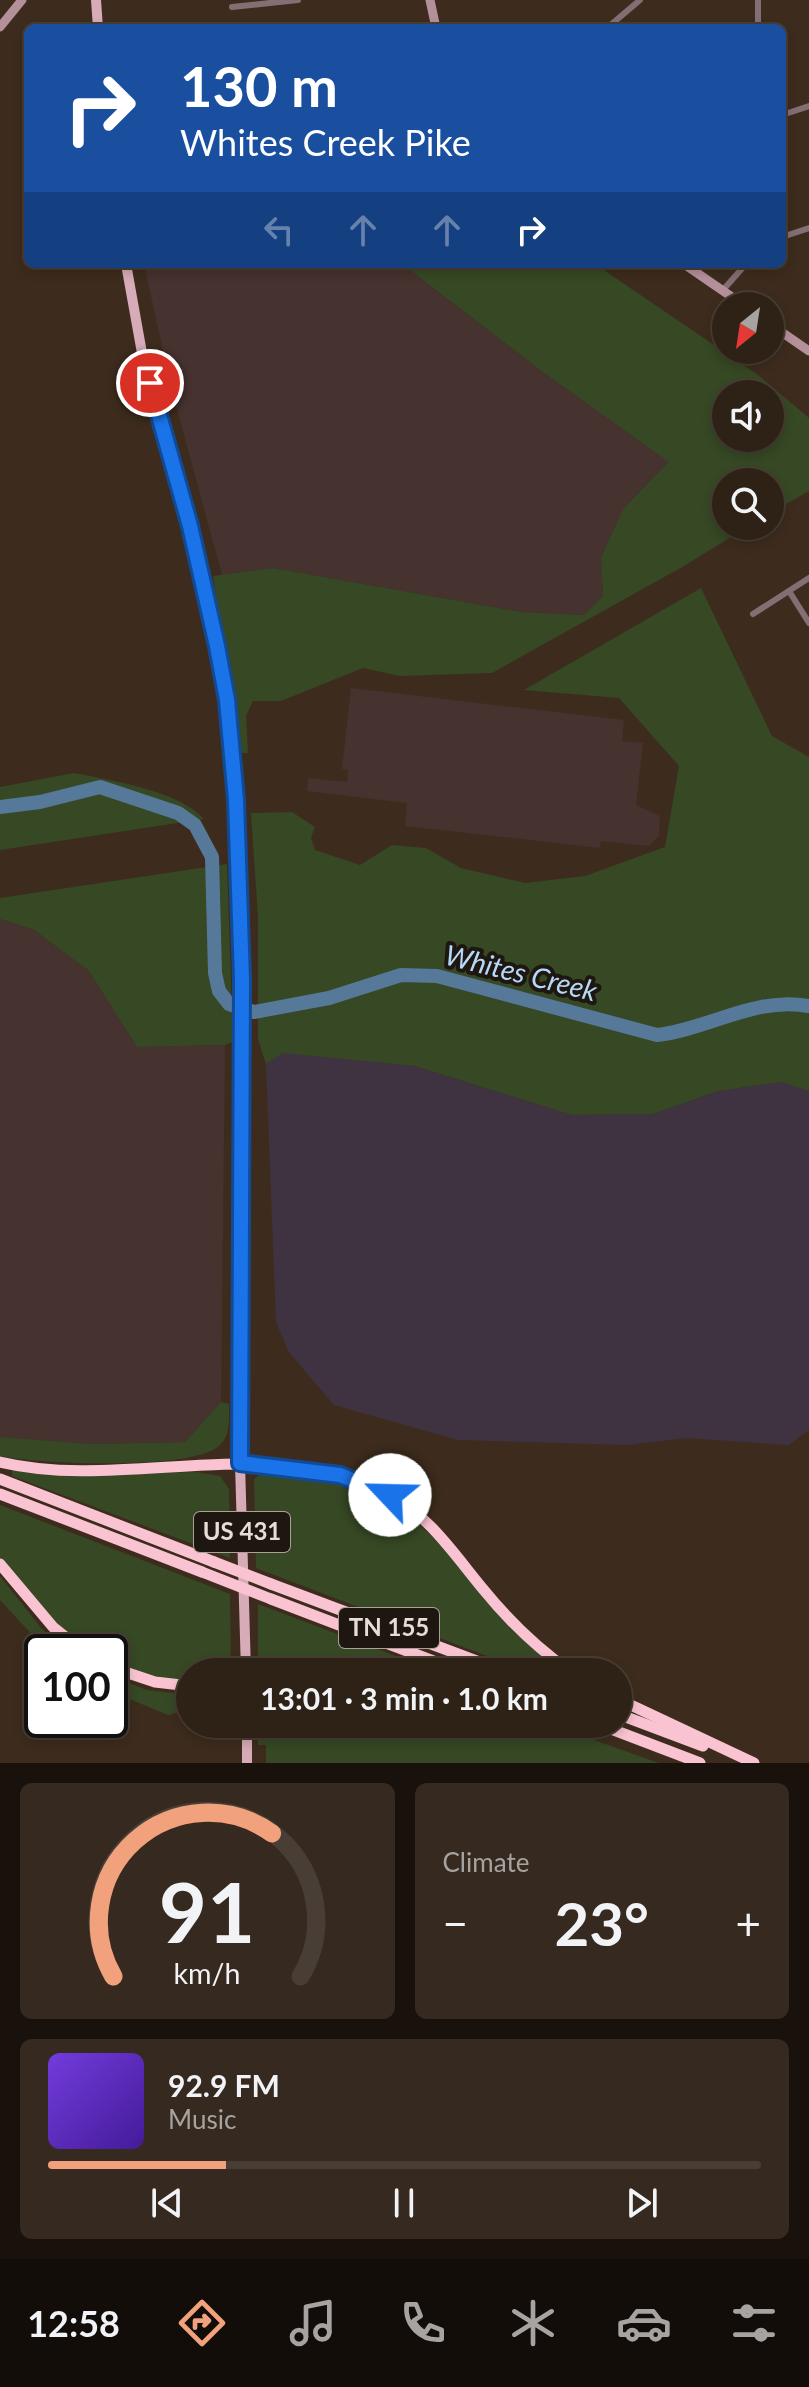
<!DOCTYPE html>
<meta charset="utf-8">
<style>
body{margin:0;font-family:Lato,sans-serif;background:#36291f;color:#f1f3f6;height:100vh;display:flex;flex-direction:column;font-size:30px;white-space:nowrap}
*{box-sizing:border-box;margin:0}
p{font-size:26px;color:#a7a3a1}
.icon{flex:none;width:44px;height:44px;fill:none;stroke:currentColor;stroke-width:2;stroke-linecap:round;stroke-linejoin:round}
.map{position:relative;height:1763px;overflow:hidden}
.details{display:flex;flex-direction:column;gap:20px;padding:20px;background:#19120c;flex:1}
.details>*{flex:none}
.top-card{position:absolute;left:24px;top:24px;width:762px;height:244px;border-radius:12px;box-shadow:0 4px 12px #0003,0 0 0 2px #493e35;background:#1a4fa0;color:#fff;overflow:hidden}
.needle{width:52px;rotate:210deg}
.controls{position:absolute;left:712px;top:292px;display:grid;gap:16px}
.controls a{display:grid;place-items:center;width:72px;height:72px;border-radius:50%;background:#2e2116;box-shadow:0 4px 12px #0003,0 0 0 2px #493e35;font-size:40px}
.speed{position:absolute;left:24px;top:1634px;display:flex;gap:16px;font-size:40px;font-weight:700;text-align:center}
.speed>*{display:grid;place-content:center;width:104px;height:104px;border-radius:50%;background:#2e2116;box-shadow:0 4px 12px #0003,0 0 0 2px #493e35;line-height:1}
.speed .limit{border:4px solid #111;border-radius:12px;background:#fff;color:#111}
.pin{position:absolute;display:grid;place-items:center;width:68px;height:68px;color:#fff;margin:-34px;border:4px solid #fff;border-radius:50%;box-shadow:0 2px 8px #0007}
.me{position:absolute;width:88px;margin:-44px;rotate:294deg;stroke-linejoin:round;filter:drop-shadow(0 0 6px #0008)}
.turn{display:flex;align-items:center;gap:28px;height:168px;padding:0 24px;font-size:36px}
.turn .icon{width:104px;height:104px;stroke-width:2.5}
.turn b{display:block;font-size:56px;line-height:68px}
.lanes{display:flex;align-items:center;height:76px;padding:0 24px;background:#0003;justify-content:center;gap:40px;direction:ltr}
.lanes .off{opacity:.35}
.big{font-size:60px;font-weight:700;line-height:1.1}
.details .tile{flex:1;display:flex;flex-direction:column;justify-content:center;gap:12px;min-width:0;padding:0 28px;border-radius:12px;background:#36291f}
.details .dial{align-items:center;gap:0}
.dial svg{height:208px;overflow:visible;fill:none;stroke:#493e35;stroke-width:7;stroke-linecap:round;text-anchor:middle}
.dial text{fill:#f1f3f6;stroke:none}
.song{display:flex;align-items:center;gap:24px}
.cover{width:96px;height:96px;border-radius:12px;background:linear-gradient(135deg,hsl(260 70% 55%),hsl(260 70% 35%))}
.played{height:8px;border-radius:4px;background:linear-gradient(90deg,#f1a17c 25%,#493e35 25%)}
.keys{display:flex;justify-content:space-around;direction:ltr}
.heat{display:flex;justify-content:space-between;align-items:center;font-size:44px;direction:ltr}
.details .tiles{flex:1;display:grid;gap:20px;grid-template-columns:1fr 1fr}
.tile:last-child{grid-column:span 2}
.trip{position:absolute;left:176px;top:1658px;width:456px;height:80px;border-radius:40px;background:#2e2116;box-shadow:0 4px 12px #0003,0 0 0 2px #493e35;font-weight:700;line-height:80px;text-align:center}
.tab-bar{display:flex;height:128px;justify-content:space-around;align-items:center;background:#120d09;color:#a7a3a1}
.tab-bar .icon{width:56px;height:56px}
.tab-bar .on{color:#f1a17c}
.tab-bar b{font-size:36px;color:#f1f3f6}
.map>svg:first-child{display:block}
</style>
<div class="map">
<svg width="809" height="1763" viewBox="0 0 809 1763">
<rect width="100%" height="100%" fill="#3d2c1d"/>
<!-- commercial -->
<path fill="#3f3341" d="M 283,1052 L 415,1066 L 572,1115 L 653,1114 L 718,1091 L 782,1082 L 809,1091 L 809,1430 L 789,1445 L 687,1438 L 627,1445 L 458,1440 L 334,1405 L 289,1352 L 276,1322 L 266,1064 Z"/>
<!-- industrial -->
<g fill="#46322f">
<path d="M 144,264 L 402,264 L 544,373 L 670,462 L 623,509 L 601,557 L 603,596 L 584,615 L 522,612 L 273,568 L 222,575 L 171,387 Z"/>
<path d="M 351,688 L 624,720 L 622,741 L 643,743 L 636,805 L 660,816 L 659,836 L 648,846 L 601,841 L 600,848 L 405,826 L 407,803 L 307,791 L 308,778 L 347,782 L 348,770 L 342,769 Z"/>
<path d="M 0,919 L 34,930 L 89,971 L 137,1047 L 225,1045 L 221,1402 L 185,1442 L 94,1444 L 0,1437 Z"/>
</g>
<!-- green -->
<g fill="#364824" fill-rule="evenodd">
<path d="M 402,264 L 595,264 L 758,375 L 809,418 L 809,491 L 770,513 L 770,482 L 726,482 L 726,526 L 749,526 L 684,566 L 492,673 L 400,676 L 363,668 L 281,701 L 253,701 L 246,716 L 248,753 L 237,753 L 213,576 L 273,568 L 522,612 L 584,615 L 603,596 L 601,557 L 623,509 L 669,462 L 544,373 ZM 726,394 L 770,394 L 770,438 L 726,438 Z"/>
<path d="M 701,588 L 772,736 L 809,757 L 809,1091 L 782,1082 L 718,1091 L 653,1114 L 572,1115 L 415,1066 L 283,1053 L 266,1064 L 258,1039 L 258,917 L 251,813 L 292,812 L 315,827 L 311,838 L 315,850 L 360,865 L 392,845 L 426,848 L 461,868 L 525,883 L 585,876 L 665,847 L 679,766 L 619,698 L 524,690 Z"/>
<path d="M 74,773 C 110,780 180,791 204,819 L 0,850 L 0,787 Z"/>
<path d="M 227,864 L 233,1042 L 225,1045 L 137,1047 L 89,971 L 34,930 L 0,919 L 0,898 Z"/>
<path d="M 221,1402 L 229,1404 C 229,1417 231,1435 220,1445 C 196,1471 37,1464 0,1456 L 0,1437 L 94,1444 L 185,1442 Z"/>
<path d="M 12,1470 L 80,1474 L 197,1472 L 220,1476 L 229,1489 L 230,1558 L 12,1476 Z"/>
<path d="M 260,1474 C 286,1475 313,1474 339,1481 C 444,1509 478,1613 563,1672 L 529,1672 L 256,1568 L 254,1479 Z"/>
<path d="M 0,1505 L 230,1594 L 231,1672 L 190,1672 L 190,1682 L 167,1680 L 110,1662 L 110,1652 L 92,1652 L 76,1641 L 48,1615 L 0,1557 Z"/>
<path d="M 0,1576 L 41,1628 L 69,1652 L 48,1652 L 0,1600 Z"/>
<path d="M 258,1604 L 438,1672 L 258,1672 Z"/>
<path d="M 110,1676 L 147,1690 L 190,1695 L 190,1709 L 168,1715 L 110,1691 Z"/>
<path d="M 258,1724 L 549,1724 L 659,1763 L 266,1763 L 266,1745 L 258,1745 Z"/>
</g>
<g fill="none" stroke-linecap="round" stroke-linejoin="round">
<!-- river -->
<path stroke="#56799a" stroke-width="14" d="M 0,807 L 40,802 L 100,787 L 178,813 L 195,825 L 212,857 L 215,973 L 219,991 L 229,1004 L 254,1012 L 329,998 L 401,975 L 437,976 L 657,1035 C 709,1029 756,996 809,1006"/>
<!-- street -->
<g stroke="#846e74" stroke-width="6">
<path d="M 758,0 L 758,28"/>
<path d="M 232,7 L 298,0"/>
<path d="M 607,28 L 640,0"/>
<path d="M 782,115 L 809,106"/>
<path d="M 782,237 L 809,228"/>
<path d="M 723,290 L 746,264"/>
<path d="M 789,591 L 809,623"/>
<path d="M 753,614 L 809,578"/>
</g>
<!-- secondary -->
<g stroke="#b4909a" stroke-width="9">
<path d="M 430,0 L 436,28"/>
<path d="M 0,27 L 22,0"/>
<path d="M 684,264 L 745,306"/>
<path d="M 770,324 L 809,351"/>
</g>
<!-- primary -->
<g stroke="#d8abb8" stroke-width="10">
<path d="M 96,0 L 98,28"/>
<path d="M 126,264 L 142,353 L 190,526 L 217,646 L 227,700 L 236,800 L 242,979 L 240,1463 L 246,1672"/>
<path d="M 247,1724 L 247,1763"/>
</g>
<!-- highway -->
<g stroke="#fac3d2" stroke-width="11">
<path d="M 0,1462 C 125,1492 273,1430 390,1495 C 430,1517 454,1554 483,1589 C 509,1621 537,1648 571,1672"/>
<path d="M 0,1479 L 214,1562"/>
<path d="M 0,1494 L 202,1572"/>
<path d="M 0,1564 L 53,1627 L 84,1652"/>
<path d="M 271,1584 L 506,1672"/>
<path d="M 271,1599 L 462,1672"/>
<path d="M 110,1667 L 155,1682 L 190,1686"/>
<path d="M 618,1699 L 754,1763"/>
<path d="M 618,1714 L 703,1746"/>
<path d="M 577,1724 L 604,1731"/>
<path d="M 598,1724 L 700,1763"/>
</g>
<!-- highway-bridge -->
<g stroke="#fac3d2" stroke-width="11">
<path d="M 214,1562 L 271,1584"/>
<path d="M 202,1572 L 271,1599"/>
</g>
</g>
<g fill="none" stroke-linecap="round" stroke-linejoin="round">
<defs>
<path id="route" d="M 150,383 L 190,526 L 217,646 L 227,700 L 236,800 L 242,979 L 240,1463 L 340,1475 L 390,1495"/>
</defs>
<!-- route casing -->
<use href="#route" stroke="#114b97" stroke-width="20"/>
<!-- route -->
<use href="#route" stroke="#1a73e8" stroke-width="14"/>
</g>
<g text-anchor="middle" stroke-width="8" stroke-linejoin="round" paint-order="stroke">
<!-- shield labels -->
<g fill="#1e1610" stroke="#aba199" stroke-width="2">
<rect x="194" y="1512" width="96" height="40" rx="6"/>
<rect x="339" y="1608" width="100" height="40" rx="6"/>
</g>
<g font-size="24" font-weight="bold" fill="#e8ddd4">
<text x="242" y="1540">US 431</text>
<text x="389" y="1636">TN 155</text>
</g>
<!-- water labels -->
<g font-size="28" font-style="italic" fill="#b7d9f9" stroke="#1e1610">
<text transform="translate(521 973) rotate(14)" y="10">Whites Creek</text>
</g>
</g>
</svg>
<div class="controls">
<a><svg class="needle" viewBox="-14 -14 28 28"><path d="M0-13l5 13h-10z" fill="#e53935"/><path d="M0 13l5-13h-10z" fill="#a7a3a1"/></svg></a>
<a><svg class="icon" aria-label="sound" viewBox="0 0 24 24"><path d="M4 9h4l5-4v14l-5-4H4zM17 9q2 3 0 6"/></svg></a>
<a><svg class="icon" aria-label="search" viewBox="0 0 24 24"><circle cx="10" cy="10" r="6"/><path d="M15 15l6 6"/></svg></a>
</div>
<div class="speed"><div class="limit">100</div></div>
<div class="pin" style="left:150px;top:383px;background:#d93025"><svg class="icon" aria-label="arrive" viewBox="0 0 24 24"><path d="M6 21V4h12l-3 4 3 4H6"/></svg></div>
<svg class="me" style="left:390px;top:1495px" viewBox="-20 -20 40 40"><circle r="19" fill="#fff"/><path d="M0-13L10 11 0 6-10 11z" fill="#1a73e8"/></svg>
<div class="trip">13:01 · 3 min · 1.0 km</div>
<div class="top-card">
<div class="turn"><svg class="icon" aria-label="right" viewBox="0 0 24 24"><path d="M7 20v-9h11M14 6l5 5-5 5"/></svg><div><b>130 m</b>Whites Creek Pike</div></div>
<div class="lanes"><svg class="icon off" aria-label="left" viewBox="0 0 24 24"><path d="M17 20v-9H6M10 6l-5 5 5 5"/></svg><svg class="icon off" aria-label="ahead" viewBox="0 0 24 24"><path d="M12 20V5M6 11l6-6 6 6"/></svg><svg class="icon off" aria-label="ahead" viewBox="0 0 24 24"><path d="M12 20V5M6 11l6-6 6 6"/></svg><svg class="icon" aria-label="right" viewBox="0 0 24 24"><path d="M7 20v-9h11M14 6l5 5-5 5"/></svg></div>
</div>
</div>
<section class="details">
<div class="tiles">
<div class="tile dial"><svg viewBox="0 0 100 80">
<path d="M14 69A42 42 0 1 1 86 69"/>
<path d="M14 69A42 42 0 0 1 75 14" stroke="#f1a17c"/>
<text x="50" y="56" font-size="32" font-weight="700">91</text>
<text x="50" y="72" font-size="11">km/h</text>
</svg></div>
<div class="tile"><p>Climate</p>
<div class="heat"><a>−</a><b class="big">23°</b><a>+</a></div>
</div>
<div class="tile">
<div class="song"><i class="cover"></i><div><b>92.9 FM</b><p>Music</p></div></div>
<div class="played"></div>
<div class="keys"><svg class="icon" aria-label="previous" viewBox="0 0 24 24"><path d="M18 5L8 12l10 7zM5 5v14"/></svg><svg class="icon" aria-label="pause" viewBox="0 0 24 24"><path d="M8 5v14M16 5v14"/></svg><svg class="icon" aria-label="next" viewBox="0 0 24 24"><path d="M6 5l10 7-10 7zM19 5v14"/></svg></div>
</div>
</div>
</section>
<nav class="tab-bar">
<b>12:58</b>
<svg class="icon on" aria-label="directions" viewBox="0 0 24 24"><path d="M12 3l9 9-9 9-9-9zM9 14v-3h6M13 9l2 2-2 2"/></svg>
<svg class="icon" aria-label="music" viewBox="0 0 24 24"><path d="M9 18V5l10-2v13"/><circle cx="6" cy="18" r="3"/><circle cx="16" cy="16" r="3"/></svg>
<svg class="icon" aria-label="phone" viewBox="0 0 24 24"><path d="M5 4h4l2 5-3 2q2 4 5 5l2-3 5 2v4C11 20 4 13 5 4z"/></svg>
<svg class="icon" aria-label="climate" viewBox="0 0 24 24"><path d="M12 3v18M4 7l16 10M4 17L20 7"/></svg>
<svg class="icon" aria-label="car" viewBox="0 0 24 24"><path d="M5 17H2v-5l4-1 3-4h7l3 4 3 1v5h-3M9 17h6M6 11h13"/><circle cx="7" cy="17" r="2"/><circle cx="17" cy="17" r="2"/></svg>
<svg class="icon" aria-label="filters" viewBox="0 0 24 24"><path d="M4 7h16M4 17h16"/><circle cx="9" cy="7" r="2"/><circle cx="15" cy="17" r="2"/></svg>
</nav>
